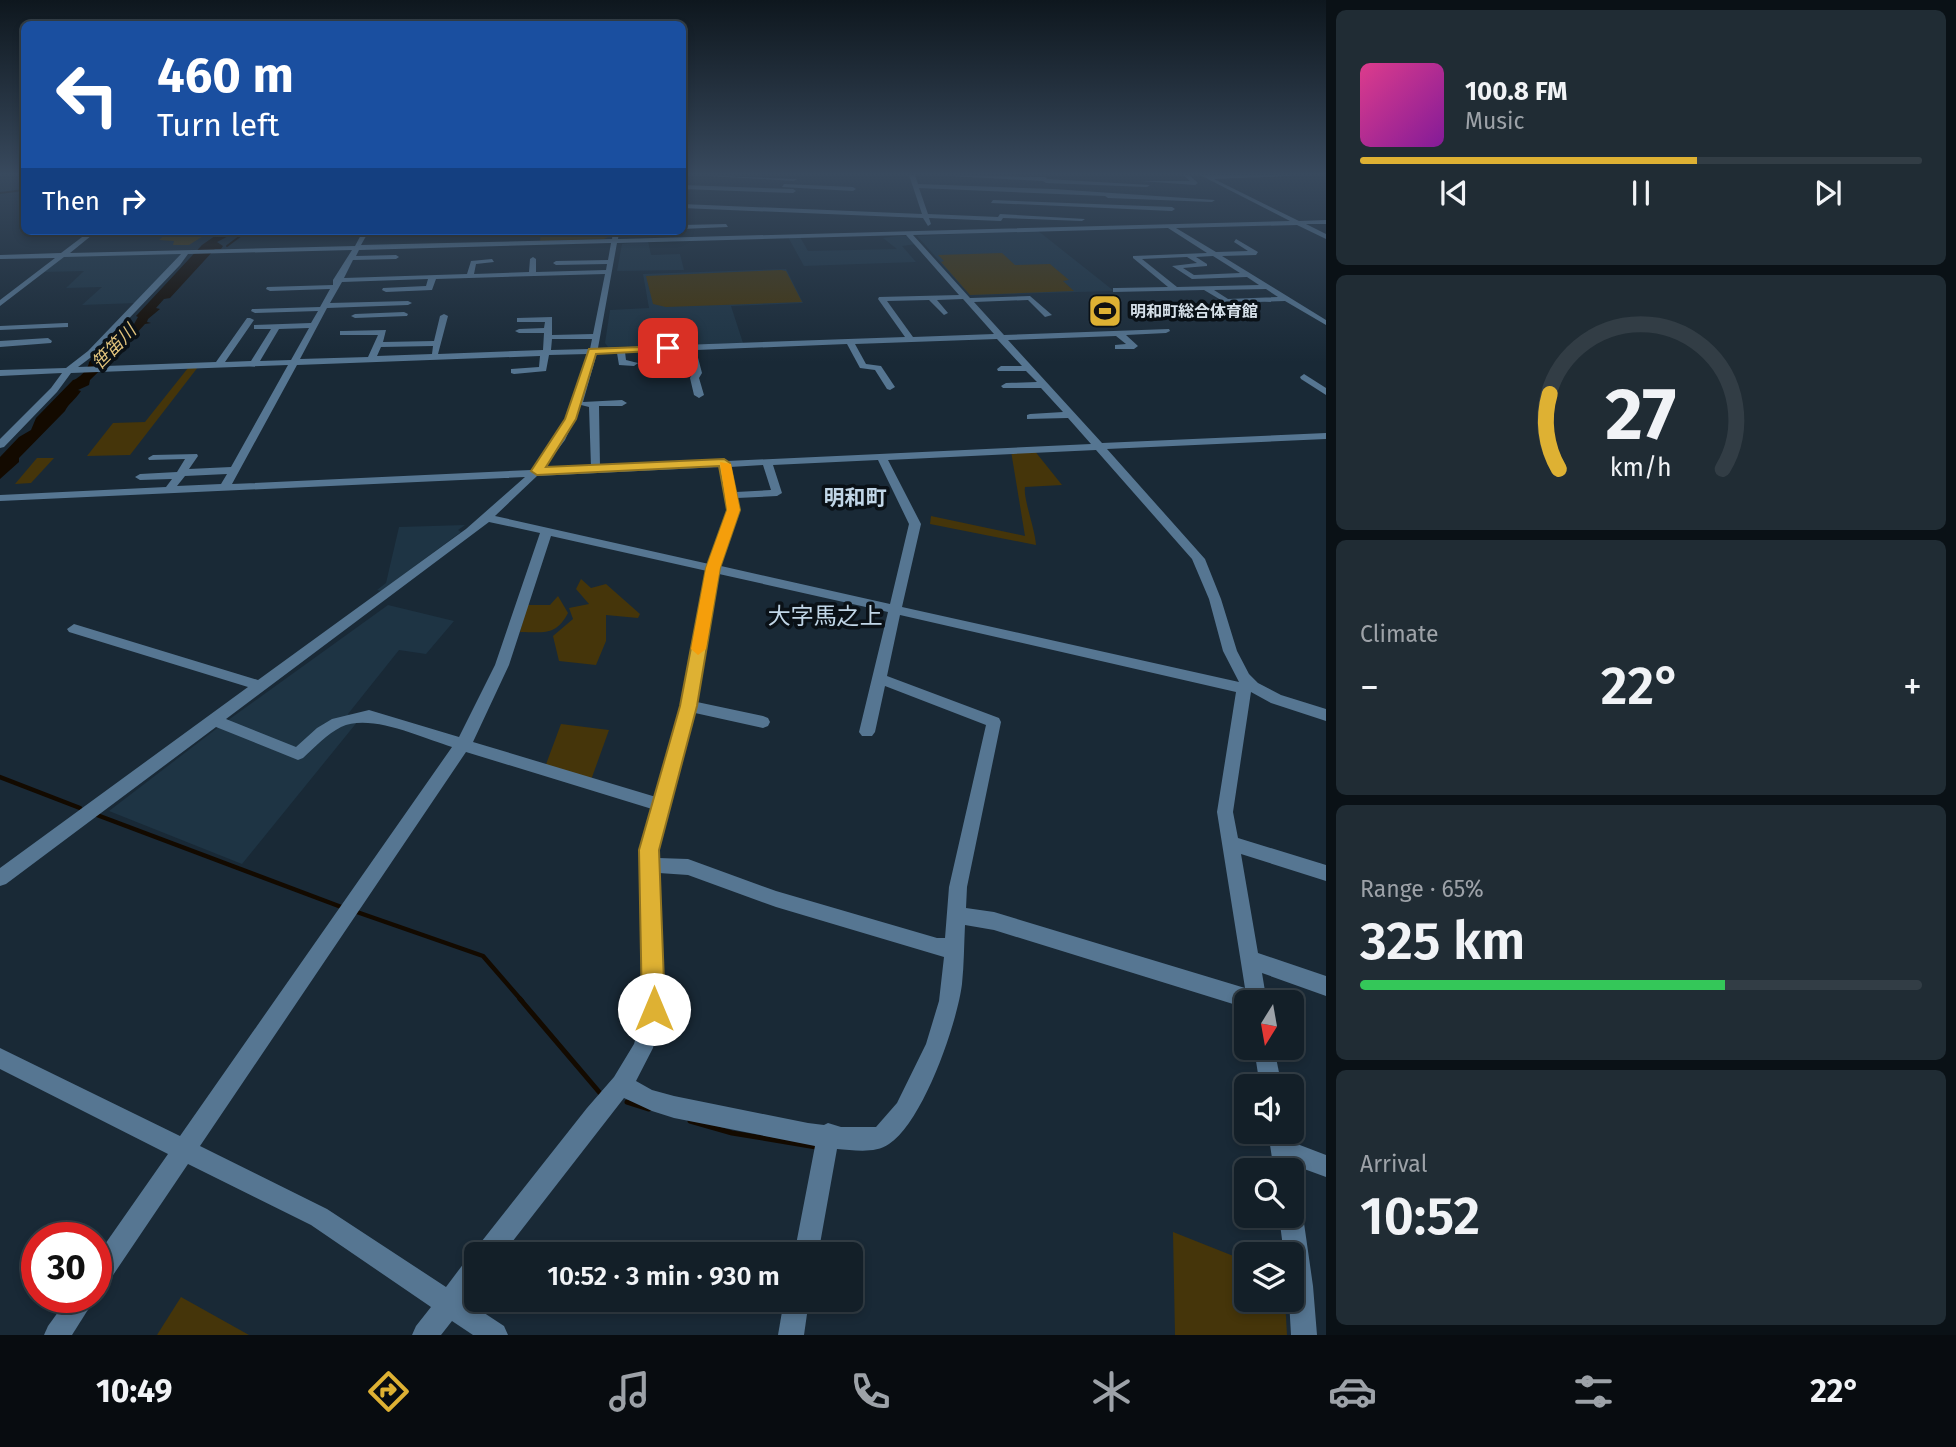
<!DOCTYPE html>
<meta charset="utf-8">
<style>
body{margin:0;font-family:"Fira Sans","Noto Sans JP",sans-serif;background:#202c34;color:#f1f3f6;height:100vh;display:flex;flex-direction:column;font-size:26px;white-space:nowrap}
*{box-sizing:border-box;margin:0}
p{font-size:23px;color:#9da2a8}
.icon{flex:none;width:38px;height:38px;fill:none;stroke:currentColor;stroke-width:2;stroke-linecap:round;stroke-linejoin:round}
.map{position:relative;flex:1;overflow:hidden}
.side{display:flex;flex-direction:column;gap:10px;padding:10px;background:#0a1116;width:630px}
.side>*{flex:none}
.hud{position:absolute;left:21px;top:21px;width:665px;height:214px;border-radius:10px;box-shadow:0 4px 10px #0003,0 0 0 2px #323d45;background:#1a4fa0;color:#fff;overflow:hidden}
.needle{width:46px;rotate:191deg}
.controls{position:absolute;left:1234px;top:990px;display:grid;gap:14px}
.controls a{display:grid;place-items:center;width:70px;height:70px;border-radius:10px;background:#131f28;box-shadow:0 4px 10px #0003,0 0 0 2px #323d45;font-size:35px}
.speed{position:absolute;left:21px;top:1222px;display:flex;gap:14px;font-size:35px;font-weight:700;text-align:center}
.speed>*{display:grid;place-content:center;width:91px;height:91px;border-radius:50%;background:#131f28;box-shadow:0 4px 10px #0003,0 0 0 2px #323d45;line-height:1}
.speed .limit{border:10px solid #d22;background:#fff;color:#111}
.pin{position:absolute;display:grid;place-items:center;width:60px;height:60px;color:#fff;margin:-30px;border-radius:14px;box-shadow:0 4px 10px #0006}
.me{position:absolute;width:77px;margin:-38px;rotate:0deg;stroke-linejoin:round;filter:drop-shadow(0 0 5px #0008)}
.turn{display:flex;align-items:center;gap:24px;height:147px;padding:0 21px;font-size:32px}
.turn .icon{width:91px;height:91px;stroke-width:2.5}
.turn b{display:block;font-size:49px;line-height:60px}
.then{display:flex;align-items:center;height:66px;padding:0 21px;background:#0003;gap:14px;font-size:26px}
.big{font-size:52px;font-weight:600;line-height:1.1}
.side .widget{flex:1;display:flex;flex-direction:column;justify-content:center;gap:10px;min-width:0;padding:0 24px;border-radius:10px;background:#202c34}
.side .dial{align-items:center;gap:0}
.dial svg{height:182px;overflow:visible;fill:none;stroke:#323d45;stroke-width:7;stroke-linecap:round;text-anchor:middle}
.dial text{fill:#f1f3f6;stroke:none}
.song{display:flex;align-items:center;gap:21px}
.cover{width:84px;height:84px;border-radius:10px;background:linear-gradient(135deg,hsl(330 70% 55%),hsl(290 70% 35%))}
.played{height:7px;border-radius:4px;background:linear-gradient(90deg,#deb133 60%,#323d45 60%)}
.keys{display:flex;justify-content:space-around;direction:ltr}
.heat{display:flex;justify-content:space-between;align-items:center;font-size:38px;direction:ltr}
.charge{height:10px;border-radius:5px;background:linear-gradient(90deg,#34c759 65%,#323d45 0)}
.trip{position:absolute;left:464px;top:1242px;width:399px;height:70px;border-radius:10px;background:#131f28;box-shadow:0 4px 10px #0003,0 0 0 2px #323d45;font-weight:600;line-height:70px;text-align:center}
.dock{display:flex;height:112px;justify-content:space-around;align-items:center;background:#080c10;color:#9da2a8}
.dock .icon{width:49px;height:49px}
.dock .selected{color:#deb133}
.dock b{font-size:32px;color:#f1f3f6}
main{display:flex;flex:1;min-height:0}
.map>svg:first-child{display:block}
</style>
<main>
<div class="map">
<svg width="1326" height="1335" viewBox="0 0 1326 1335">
<rect width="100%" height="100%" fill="#192936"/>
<!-- built -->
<g fill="#1e3444">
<path d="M 1037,230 L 1114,291 L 970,295 L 917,236 Z"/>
<path d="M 898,236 L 908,236 L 916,244 L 902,246 L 916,262 L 804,266 L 788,237 L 800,237 L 808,251 L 897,249 L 883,238 Z"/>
<path d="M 648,241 L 651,255 L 680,254 L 684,270 L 617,271 L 622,244 Z"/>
<path d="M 181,254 L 136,303 L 82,305 L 102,287 L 66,288 L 84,271 L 44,272 L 65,256 Z"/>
<path d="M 786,269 L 803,303 L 731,306 L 743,343 L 608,347 L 605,343 L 610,310 L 649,308 L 643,274 Z"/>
<path d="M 465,525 L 458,530 L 461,532 L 423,560 L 381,591 L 377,590 L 386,583 L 399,527 Z"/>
<path d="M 388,605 L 454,621 L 426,654 L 399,650 L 348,714 L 358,721 L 242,864 L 109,811 L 220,726 Z"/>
</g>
<!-- green -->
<g fill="#45350a">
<path d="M 211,231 L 189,245 L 173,245 L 174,241 L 159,240 L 168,232 Z"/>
<path d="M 541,231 L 610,231 L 608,237 L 604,239 L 540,241 Z"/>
<path d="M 1002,253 L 1015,265 L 1050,264 L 1069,280 L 1063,281 L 1074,291 L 970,295 L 941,262 L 944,261 L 938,255 Z"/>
<path d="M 781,270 L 786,271 L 802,302 L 666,307 L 653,304 L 646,276 Z"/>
<path d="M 198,367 L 130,455 L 87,456 L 113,423 L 145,422 L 188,368 Z"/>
<path d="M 1034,450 L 1062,485 L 1025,487 C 1023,499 1035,528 1036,545 L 930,524 L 931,516 L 1025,536 L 1011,451 Z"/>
<path d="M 37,458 L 54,458 L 31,483 L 15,484 Z"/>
<path d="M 581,579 L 591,588 L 606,584 L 640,614 L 638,618 L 606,615 L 606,641 L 596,665 L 559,661 L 553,636 L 573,619 L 569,608 L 589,604 L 576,589 Z"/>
<path d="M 558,596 L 568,613 C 556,636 544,632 520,632 L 527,605 L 550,605 Z"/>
<path d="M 561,724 L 609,730 L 591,780 L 545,767 Z"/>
<path d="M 1173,1232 L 1246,1261 L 1246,1300 L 1285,1300 L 1287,1335 L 1175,1335 Z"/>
<path d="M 181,1297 L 249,1335 L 157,1335 Z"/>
</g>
<!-- water -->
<path fill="#130a00" d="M 222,231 L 238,231 L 217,242 L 223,246 L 221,249 L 215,249 L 170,298 L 164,299 L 156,308 L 160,309 L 148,319 L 147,322 L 151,323 L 145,324 L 134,336 L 121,345 L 123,348 L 90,380 L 89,385 L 78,390 L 81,391 C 76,399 68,404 65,411 L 19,458 L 19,462 L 0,479 L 0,457 L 19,437 L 31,430 L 36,418 L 73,380 C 79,379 89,368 89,362 L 121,330 L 134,324 L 138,317 L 136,316 L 202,245 Z"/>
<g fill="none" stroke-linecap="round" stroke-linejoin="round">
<!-- stream-far2 -->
<g stroke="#130a00" stroke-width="2">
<path d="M 0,193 L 24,190"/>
<path d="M 227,246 L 247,231"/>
</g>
<!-- stream-far1 -->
<g stroke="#130a00" stroke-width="4.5">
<path d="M 0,777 L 80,808"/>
<path d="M 97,815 L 344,908"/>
<path d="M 354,911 L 483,956 L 522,1001"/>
</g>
<!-- stream -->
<g stroke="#130a00" stroke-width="5">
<path d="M 520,999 L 600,1093"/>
<path d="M 627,1102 L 649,1109"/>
<path d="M 690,1121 L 732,1133 L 816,1147"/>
</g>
<!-- minor -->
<g fill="#567692" fill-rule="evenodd">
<path d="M 693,175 L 797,179 L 794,181 Z"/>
<path d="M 909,175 L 915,175 L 918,184 L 1053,189 L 1215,200 L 1212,202 L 1108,198 L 1105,196 L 919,188 L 928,214 L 998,217 L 1000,214 L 1085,219 L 1082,221 L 1003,218 L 1001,221 L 929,218 L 931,224 L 928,226 L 923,218 L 682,208 L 682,204 L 922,214 Z"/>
<path d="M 933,175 L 1045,177 L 1047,179 L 1150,185 L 1147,187 L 1046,183 L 1043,181 Z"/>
<path d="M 1183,175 L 1189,175 L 1198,183 L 1195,185 L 1141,181 L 1190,181 Z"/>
<path d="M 1200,175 L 1313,175 L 1214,179 L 1299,221 L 1326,220 L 1326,224 L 1306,224 L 1326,234 L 1326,239 L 1297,225 L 1176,228 L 1216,252 L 1248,251 L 1234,242 L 1236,239 L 1258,252 L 1256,255 L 1222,256 L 1326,320 L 1326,325 L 1285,301 L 1226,303 L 1204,290 L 1113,292 L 1113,288 L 1116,288 L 1168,287 L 1133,258 L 1133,256 L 1207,253 L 1168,228 L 913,235 L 970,298 L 1030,296 L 1052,315 L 1045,317 L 1028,300 L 974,302 L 1004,335 L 1169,329 L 1170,331 L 1166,333 L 1126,335 L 1138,346 L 1134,349 L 1115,349 L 1115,345 L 1126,344 L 1116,336 L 1008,340 L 1102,443 L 1326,433 L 1326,439 L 1107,449 L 1205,559 L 1221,599 L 1237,651 L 1249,674 L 1258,683 L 1281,695 L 1326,709 L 1326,721 L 1271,703 L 1251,692 L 1233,812 L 1238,838 L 1326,865 L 1326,881 L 1241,854 L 1258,953 L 1326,976 L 1326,996 L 1262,973 L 1267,1003 L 1246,1003 L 1246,1008 L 994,930 L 965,925 C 964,945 964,965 962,984 C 957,1024 923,1122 889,1144 C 875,1154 853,1150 837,1149 L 818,1255 L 794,1255 L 815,1146 L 674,1118 L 652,1111 L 624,1098 L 502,1255 L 476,1255 L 476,1288 L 466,1301 L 504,1326 L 508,1335 L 473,1335 L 452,1321 L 441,1335 L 412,1335 L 416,1326 L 431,1307 L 311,1225 L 188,1164 L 105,1287 L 96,1290 L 96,1257 L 168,1154 L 0,1069 L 0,1048 L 180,1136 L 452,747 C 422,738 371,713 341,727 C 327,734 315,747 303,758 L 298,760 L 216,727 L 6,884 L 0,886 L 0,868 L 248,687 L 69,632 L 67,629 L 74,624 L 258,680 L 466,529 L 525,477 L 0,501 L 0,495 L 166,487 L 172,479 L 140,480 L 135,477 L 140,474 L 177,472 L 185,459 L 149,460 L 148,458 L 153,455 L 197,454 L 198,456 L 189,469 L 231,467 L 288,365 L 71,373 L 57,392 L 4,447 L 0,448 L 0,439 L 51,388 L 62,373 L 0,376 L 0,370 L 66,368 L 88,351 L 181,254 L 64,257 L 0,306 L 0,300 L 55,258 L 0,259 L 0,255 L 61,253 L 90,231 L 97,231 L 70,253 L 355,246 L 363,231 L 369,231 L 361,245 L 612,239 L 613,231 L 619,232 L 618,239 L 1290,221 ZM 906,235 L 959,295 L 879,297 L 878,299 L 905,337 L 598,348 L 617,243 ZM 611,243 L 608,260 L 556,261 L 553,263 L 556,265 L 607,264 L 606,270 L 536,272 L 536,259 L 533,257 L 530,259 L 529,272 L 474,274 L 476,264 L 494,262 L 492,259 L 471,261 L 467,274 L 344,278 L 353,260 L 396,259 L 399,257 L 396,255 L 356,256 L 359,250 ZM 352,250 L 333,280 L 333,285 L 267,287 L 266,289 L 270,291 L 330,289 L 320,307 L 252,309 L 251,311 L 255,313 L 318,311 L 311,323 L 254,325 L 254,329 L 271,329 L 251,361 L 225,362 L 254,320 L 250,318 L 247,318 L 216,362 L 78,367 L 94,355 L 180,265 L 188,254 ZM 1213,256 L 1240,273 L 1194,275 L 1183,268 L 1207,266 L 1207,264 L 1196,257 ZM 1187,257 L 1197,263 L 1172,266 L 1192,279 L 1247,277 L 1259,285 L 1177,287 L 1142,259 ZM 605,274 L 593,334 L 552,335 L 552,317 L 517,318 L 517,322 L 545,322 L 544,328 L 519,329 L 515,331 L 519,333 L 544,333 L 543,350 L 438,354 L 448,316 L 444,314 L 440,316 L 434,341 L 383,342 L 386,330 L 343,331 L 340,331 L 340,335 L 378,335 L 368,357 L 300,359 L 327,308 L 408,305 L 412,303 L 408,301 L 330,303 L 342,282 L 428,279 L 426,286 L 383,288 L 382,290 L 386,292 L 432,290 L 436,279 ZM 1266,289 L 1278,297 L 1228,299 L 1214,290 ZM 963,299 L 994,334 L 913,337 L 887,301 L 929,300 L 944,315 L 948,313 L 937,300 ZM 309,328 L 291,360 L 260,361 L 279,329 ZM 552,339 L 592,339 L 590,349 L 551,350 ZM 997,339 L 1022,366 L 1001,366 L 997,369 L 998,371 L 1026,371 L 1037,382 L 1006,383 L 1001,386 L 1003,388 L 1041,388 L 1063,412 L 1030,414 L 1027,415 L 1027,419 L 1068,418 L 1091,444 L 600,467 L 599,406 L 622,406 L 627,403 L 622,400 L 583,402 L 597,353 L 617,353 L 619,365 L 634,366 L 638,363 L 626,360 L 625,352 L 687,350 L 693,373 L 690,378 L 694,395 L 699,398 L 704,395 L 699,378 L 702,373 L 696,350 L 847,344 L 860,368 L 875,370 L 887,389 L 890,390 L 895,387 L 881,366 L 866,364 L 855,344 ZM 433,346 L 432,354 L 377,356 L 381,347 ZM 588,354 C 577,397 561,437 531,470 L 232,484 L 297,365 L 540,356 L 539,367 L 511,369 L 511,373 L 514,374 L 546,371 L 549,355 ZM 581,405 L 589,407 L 591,467 L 543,469 L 565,440 ZM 1096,450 L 1192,559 L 1209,599 L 1223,651 L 1239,682 L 902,607 L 921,524 L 888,460 ZM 878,460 L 909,524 L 890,604 L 721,566 L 740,510 L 737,498 L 777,496 L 782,493 L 773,465 ZM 763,465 L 771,490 L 736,492 L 730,467 ZM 720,467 L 728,510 L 709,564 L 495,516 L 537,476 ZM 227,474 L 221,484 L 177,486 L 185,476 ZM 489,522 L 540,533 L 495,665 L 459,737 L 369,710 L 332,719 L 317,728 L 296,747 L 226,719 ZM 551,536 L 707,571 L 682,706 L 656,797 L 473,742 L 509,665 ZM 719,574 L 888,612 L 859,732 L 862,736 L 872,736 L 875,732 L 885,686 L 986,725 L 949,887 L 945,938 L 937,938 L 776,891 L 688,859 L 658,858 L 658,850 L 695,713 L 763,728 L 768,726 L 770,722 L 768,718 L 763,716 L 697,702 ZM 900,615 L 1236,692 L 1217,812 L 1245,988 L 994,912 L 966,908 L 967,887 L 1001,722 L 999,718 L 887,676 ZM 466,752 L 652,809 L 640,850 L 644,1009 L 634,1044 L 614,1077 L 587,1108 L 478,1246 L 475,1256 L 467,1259 L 446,1287 L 327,1209 L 200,1146 ZM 659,873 L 688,875 L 776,907 L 944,957 L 939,1001 L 926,1044 L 897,1103 L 876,1127 L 841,1127 L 828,1123 L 824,1125 L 808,1123 L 674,1096 L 652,1090 L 636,1081 L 653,1048 L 664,1009 Z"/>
<path d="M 784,184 L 853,187 L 856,189 L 853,191 L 782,187 Z"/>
<path d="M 682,185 L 793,189 L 796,191 L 793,193 L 682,189 Z"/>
<path d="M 993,200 L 1172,207 L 1175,209 L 1172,211 L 991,203 Z"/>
<path d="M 726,224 L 728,227 L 682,229 L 682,225 Z"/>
<path d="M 404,312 L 408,314 L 407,316 L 355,318 L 351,316 L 355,314 Z"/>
<path d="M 65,323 L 68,323 L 68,327 L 0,330 L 0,326 Z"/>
<path d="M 48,338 L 52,341 L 51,343 L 0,347 L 0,341 Z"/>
<path d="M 1304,374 L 1326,388 L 1326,395 L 1301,379 L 1300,377 Z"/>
<path d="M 1254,1048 L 1274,1048 L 1282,1087 L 1260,1087 Z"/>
<path d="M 1268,1132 L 1290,1132 L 1292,1142 L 1326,1155 L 1326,1177 L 1296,1166 L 1296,1171 L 1292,1180 L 1292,1171 L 1274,1171 Z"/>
<path d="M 1292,1204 L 1299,1208 L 1303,1216 L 1313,1286 L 1317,1335 L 1291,1335 L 1289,1300 L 1292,1300 L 1292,1255 L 1284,1255 L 1279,1216 L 1292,1216 Z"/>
<path d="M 69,1297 L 96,1297 L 72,1335 L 44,1335 L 48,1326 Z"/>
<path d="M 784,1300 L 809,1300 L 804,1335 L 778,1335 Z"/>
</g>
</g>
<!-- sky -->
<linearGradient id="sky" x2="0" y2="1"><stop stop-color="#0e171e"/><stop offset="0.48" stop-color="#38495d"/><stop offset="1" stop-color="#38495d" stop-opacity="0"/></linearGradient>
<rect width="1326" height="362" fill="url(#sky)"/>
<!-- route -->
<path fill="#deb133" stroke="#907321" stroke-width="2" d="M 668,346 L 673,348 L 671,350 L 596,354 L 576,419 L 546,467 L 724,459 L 730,463 L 740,510 L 720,568 L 697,706 L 659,850 L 665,1009 L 662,1017 L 654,1020 L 646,1017 L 642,1009 L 639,850 L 680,706 L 706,568 L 727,510 L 719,466 L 537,475 L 531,471 L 565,419 L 589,349 Z"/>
<!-- slow -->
<path fill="#f59e0b" d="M 720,462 L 731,464 L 740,510 L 720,568 L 706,649 L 698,655 L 691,649 L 706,568 L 727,510 Z"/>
<!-- icons -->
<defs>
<symbol id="stadium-square" viewBox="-11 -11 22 22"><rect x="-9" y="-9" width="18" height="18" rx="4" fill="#deb133" stroke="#0a1117"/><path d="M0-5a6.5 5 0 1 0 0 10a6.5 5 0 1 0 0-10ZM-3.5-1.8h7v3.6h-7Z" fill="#111"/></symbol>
</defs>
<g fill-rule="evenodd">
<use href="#stadium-square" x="1086" y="292" width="38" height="38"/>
</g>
<g text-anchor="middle" stroke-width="7" stroke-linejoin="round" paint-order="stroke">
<!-- far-poi labels -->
<g font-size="16" font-weight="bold" fill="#d6e0e9" stroke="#0a1117" text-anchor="start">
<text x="1130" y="317">明和町総合体育館</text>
</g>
<!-- far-water labels -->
<g font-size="18" font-style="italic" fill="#e1c37c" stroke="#0a1117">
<text transform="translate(114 347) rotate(-46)" y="6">笹笛川</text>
</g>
<!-- far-district labels -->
<g font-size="21" font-weight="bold" fill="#c1d6e7" stroke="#0a1117">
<text x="855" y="505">明和町</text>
</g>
<!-- quarter labels -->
<g font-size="23" fill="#c1d6e7" stroke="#0a1117">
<text x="825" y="624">大字馬之上</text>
</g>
</g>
</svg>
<div class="controls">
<a><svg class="needle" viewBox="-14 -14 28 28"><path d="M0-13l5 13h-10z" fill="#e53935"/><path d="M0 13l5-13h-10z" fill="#9da2a8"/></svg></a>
<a><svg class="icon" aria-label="sound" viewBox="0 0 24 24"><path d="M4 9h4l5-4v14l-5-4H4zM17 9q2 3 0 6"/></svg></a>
<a><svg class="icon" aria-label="search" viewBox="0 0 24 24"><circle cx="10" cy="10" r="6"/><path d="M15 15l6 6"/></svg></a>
<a><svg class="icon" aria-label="layers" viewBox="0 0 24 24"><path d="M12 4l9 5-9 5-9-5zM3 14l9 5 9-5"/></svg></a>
</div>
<div class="speed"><div class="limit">30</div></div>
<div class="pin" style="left:668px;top:348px;background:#d93025"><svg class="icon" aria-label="arrive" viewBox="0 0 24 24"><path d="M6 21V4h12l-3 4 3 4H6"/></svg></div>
<svg class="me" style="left:654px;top:1009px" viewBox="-20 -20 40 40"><circle r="19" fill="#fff"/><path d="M0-13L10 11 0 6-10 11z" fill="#deb133"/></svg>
<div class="trip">10:52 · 3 min · 930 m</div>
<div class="hud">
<div class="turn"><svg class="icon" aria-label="left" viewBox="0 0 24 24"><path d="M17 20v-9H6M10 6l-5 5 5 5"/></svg><div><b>460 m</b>Turn left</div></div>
<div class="then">Then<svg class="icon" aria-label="right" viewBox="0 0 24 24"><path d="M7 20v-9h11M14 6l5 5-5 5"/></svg></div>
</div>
</div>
<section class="side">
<div class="widget">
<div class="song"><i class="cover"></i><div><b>100.8 FM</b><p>Music</p></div></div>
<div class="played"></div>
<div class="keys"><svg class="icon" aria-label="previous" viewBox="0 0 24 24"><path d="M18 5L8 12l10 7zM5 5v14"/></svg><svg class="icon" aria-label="pause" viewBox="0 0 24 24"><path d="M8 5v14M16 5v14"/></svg><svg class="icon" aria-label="next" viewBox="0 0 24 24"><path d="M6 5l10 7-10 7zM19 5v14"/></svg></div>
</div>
<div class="widget dial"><svg viewBox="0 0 100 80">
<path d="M14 69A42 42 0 1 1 86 69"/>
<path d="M14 69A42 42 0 0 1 10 36" stroke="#deb133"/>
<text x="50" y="56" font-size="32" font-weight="700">27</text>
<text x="50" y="72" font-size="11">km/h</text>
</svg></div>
<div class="widget"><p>Climate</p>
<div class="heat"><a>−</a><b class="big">22°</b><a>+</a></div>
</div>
<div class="widget"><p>Range · 65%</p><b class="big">325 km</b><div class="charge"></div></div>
<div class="widget"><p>Arrival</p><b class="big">10:52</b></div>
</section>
</main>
<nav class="dock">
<b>10:49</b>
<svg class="icon selected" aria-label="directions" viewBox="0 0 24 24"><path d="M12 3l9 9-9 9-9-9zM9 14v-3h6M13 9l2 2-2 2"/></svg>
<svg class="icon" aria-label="music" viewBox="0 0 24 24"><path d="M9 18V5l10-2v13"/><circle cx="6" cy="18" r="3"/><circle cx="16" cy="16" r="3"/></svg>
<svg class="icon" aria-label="phone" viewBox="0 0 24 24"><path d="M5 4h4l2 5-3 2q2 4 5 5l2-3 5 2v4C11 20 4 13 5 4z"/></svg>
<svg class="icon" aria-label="climate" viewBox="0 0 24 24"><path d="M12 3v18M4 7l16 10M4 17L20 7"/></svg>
<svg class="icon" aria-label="car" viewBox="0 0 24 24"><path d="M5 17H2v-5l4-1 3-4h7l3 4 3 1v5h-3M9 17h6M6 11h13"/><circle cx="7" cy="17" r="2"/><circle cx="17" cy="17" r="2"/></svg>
<svg class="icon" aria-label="filters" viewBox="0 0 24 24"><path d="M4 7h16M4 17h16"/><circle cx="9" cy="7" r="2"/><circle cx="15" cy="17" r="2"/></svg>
<b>22°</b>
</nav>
